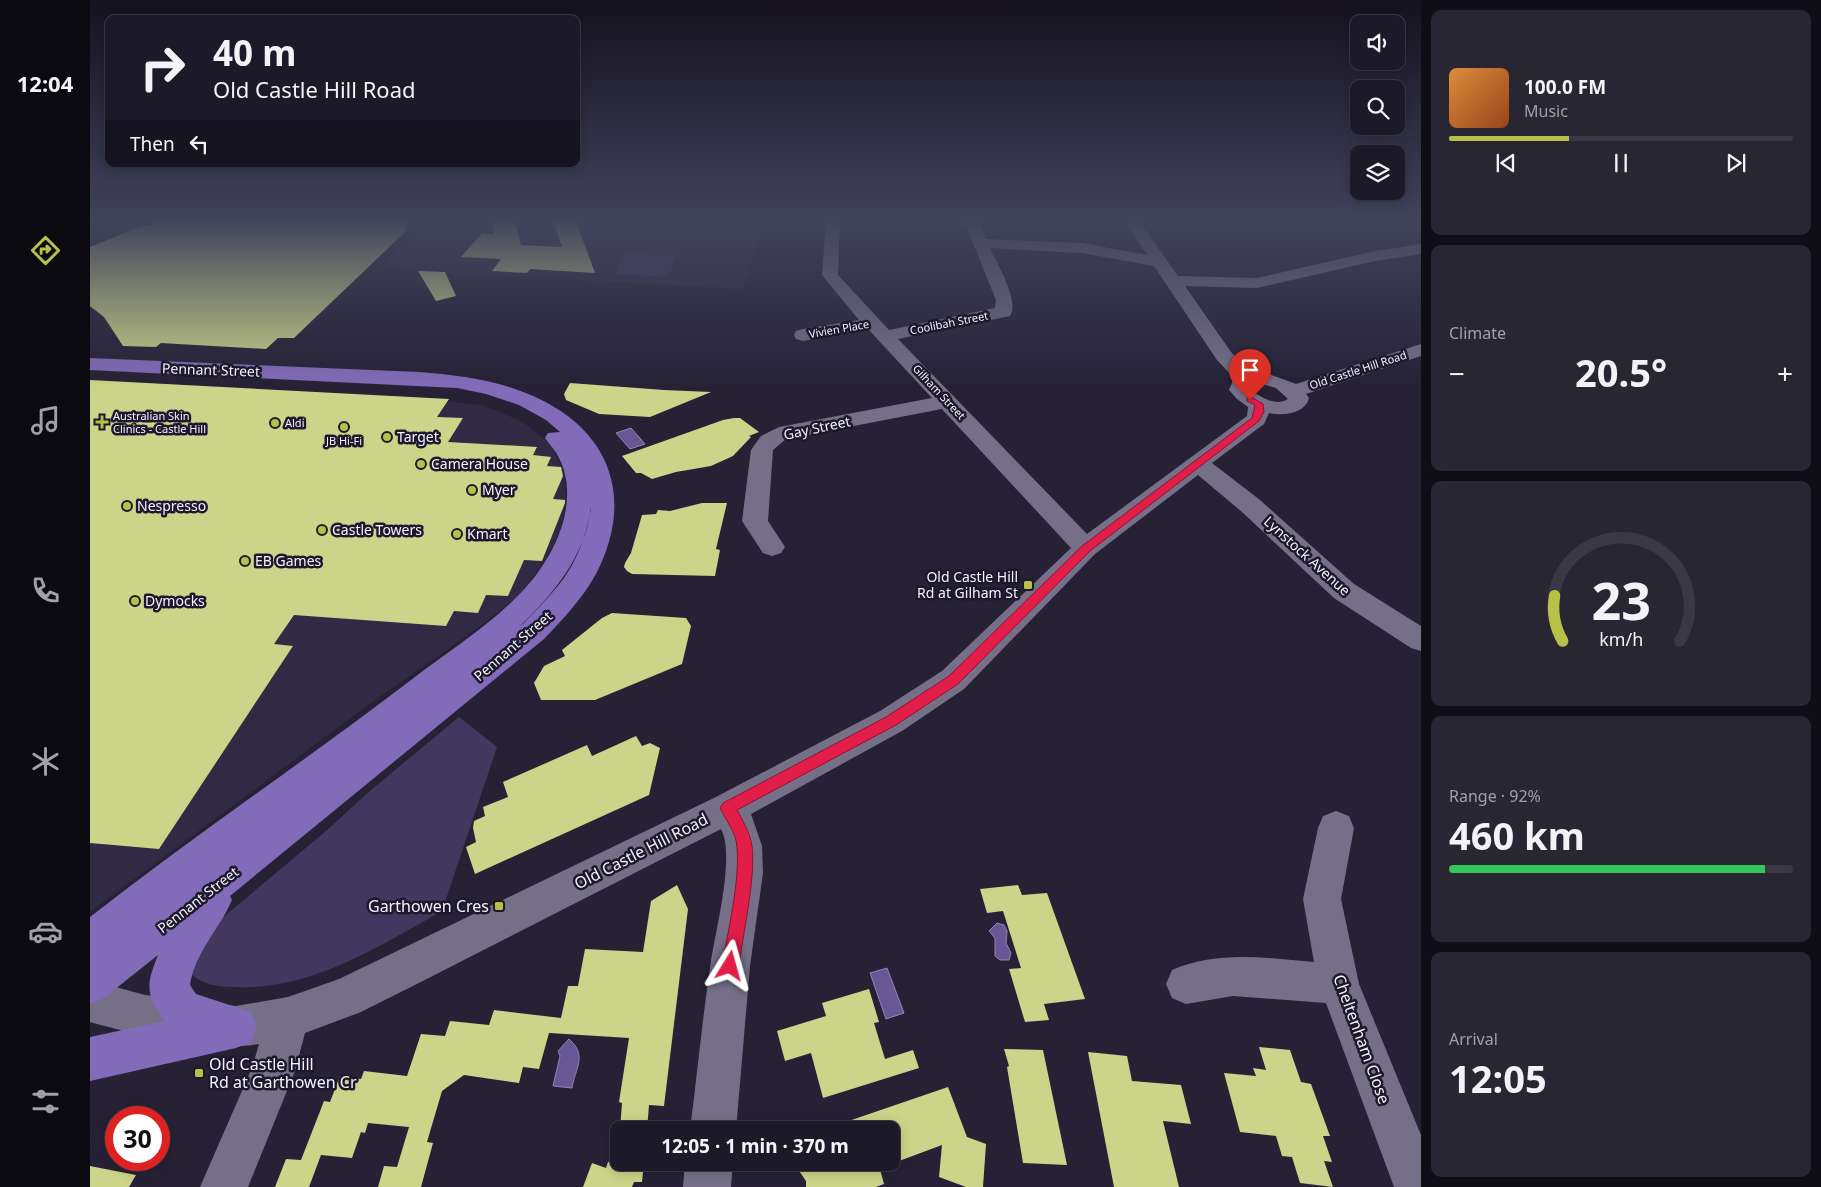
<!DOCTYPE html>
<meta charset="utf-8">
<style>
body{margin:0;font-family:"Noto Sans",sans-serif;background:#292634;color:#f1f3f6;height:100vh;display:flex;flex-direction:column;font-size:19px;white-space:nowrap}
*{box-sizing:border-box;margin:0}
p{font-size:16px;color:#a0a0a8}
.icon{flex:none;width:28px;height:28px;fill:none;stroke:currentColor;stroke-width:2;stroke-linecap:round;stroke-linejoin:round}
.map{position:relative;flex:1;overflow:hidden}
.side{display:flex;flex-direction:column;gap:10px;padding:10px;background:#0f0e16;width:400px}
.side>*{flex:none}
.top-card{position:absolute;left:15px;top:15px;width:475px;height:152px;border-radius:10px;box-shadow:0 2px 12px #0003,0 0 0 1px #3a3845;background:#1c1928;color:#f1f3f6;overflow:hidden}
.fabs{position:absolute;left:1260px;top:15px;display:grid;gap:10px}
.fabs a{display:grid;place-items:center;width:55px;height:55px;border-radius:10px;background:#1c1928;box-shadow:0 2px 12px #0003,0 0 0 1px #3a3845;font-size:25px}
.speed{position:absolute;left:15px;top:1106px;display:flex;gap:10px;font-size:25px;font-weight:700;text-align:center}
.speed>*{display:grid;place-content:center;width:65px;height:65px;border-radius:50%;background:#1c1928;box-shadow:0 2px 12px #0003,0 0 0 1px #3a3845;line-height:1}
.speed .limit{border:8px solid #d22;background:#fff;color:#111}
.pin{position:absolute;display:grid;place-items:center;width:42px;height:42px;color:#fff;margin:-51px -21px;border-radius:50% 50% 50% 0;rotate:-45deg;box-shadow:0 0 5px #0007}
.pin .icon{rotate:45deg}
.me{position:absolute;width:55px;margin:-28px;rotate:8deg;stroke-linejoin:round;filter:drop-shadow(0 0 4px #0008)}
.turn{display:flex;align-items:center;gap:18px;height:105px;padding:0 25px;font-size:22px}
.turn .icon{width:65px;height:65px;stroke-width:2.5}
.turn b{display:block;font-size:35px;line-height:42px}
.then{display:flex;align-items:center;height:48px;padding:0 25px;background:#0003;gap:10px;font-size:19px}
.big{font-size:38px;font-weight:700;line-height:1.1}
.side .tile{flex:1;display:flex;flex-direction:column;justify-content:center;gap:8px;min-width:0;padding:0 18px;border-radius:10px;background:#292634}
.side .dial{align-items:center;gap:0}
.dial svg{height:130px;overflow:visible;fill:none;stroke:#3a3845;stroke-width:7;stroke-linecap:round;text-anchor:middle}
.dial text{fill:#f1f3f6;stroke:none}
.song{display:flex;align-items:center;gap:15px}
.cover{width:60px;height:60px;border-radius:8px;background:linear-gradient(135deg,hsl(30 70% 55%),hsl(20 70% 35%))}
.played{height:5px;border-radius:2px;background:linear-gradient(90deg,#b7c148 35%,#3a3845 35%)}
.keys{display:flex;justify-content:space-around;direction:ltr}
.heat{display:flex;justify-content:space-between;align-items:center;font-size:28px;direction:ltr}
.charge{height:8px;border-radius:4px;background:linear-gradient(90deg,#34c759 92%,#3a3845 0)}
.trip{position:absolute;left:520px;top:1121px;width:290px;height:50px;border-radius:10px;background:#1c1928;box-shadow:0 2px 12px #0003,0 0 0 1px #3a3845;font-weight:700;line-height:50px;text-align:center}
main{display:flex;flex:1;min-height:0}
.dock{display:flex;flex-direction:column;width:90px;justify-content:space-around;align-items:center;background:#0b0a10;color:#a0a0a8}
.dock .icon{width:35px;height:35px}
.dock .current{color:#b7c148}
.dock b{font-size:22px;color:#f1f3f6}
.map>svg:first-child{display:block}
</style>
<main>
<nav class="dock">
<b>12:04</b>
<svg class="icon current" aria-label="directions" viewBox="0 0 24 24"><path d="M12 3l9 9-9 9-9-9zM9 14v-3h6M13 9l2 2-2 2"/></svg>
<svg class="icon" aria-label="music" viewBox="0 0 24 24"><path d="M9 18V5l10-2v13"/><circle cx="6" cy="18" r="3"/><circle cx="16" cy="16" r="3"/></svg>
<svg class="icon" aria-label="phone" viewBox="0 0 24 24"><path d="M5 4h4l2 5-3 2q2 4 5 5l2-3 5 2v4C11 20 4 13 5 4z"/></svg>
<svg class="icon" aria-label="climate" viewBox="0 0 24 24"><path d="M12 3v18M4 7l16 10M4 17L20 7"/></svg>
<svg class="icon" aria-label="car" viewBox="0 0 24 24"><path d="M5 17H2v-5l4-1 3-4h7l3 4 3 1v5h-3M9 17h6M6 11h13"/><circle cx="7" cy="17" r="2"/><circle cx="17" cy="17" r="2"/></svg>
<svg class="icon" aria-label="filters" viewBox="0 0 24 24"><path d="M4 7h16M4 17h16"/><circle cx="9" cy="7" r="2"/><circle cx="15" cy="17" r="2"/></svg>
</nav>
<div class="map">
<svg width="1331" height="1187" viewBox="0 0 1331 1187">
<rect width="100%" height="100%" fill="#262135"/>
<!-- built -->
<g fill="#312a44">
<path d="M 339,221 L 673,221 L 653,289 L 289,269 Z"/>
<path d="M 0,381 L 343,400 L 392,405 L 433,422 L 460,444 L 474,471 L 476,503 L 470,531 L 455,560 L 430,594 L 392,625 L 270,711 L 0,912 Z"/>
</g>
<!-- green -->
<g fill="#42375e">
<path d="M 535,253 L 587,254 L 578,277 L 525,274 Z"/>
<path d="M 369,717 L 407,747 L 352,911 C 288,947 218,992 142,987 C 127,987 113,984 102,975 L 102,967 L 119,929 L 236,831 L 281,790 Z"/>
</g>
<!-- water -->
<g fill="#685795" stroke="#9286b4">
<path d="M 541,428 L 555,444 L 540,449 L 526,433 Z"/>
<path d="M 907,923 L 914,925 L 917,931 L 916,943 L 921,953 L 919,960 L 910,960 L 905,956 L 905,938 L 899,931 Z"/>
<path d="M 797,968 L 814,1013 L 796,1019 L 780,973 Z"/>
<path d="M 479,1039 C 498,1056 485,1068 482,1088 L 463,1086 L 470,1056 L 468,1051 Z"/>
</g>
<!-- building -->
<g fill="#ccd489">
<path d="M 68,221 L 317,221 L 315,232 L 204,338 L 188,338 L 176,349 L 71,343 L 66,347 L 33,346 L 14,317 L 0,306 L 0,247 L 54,225 L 59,226 Z"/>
<path d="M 402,221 L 425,221 L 431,245 L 472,247 L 463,221 L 486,221 L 505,273 L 440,269 L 437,273 L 402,271 L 411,259 L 371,257 L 392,233 L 404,234 Z"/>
<path d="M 328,271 L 355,272 L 366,296 L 346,301 Z"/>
<path d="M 0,380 L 359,399 L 347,417 L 373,418 L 358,442 L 447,447 L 443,455 L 461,457 L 457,466 L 471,467 L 473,476 L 463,499 L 475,500 L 475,503 L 452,561 L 434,560 L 418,596 L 396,595 L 388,613 L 364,611 L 356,626 L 204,615 L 184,644 L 203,646 L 69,849 L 0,843 Z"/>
<path d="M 480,383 L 574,390 L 621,392 L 560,417 L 509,414 L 476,400 L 474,394 Z"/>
<path d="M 644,418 L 650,418 L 669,432 L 659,436 L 661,437 L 643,456 L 621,466 L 586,472 L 562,479 L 551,473 L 546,473 L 532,456 L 633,420 Z"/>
<path d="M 612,503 L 637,503 L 626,549 L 630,550 L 625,576 L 542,574 L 537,571 L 534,567 L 535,563 L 541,553 L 552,515 L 566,514 L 568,510 L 580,511 Z"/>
<path d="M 522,613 L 596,618 L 601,626 L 592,664 L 505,700 L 451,700 L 444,683 L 454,666 L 475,656 L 472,650 L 512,618 Z"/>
<path d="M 546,736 L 552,746 L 560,743 L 570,748 L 559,795 L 385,874 L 376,847 L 386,842 L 383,828 L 384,821 L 395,816 L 393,807 L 418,797 L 413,782 L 497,745 L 502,756 Z"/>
<path d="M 587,885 L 598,909 L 574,1106 L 559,1105 L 557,1130 L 530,1130 L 532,1103 L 529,1102 L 539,1038 L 459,1033 L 449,1069 L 433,1067 L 429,1083 L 374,1075 L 352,1091 L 337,1142 L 343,1143 L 331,1187 L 288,1187 L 294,1166 L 307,1167 L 319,1127 L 278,1123 L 275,1133 L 271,1132 L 262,1158 L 231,1155 L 219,1187 L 185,1187 L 196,1159 L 211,1160 L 234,1101 L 240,1102 L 250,1076 L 271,1079 L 274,1071 L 317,1076 L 331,1034 L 355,1036 L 360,1021 L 399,1025 L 404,1010 L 471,1018 L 478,986 L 488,986 L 495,949 L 553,952 L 561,901 Z"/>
<path d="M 928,885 L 932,895 L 957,893 L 995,999 L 954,1004 L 959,1020 L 935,1022 L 919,969 L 931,968 L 913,911 L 897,913 L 890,889 Z"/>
<path d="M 779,989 L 789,1022 L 784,1023 L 795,1059 L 823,1050 L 829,1068 L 733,1098 L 721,1053 L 695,1061 L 687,1031 L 736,1016 L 732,1003 Z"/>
<path d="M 1169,1047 L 1200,1050 L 1211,1082 L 1221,1084 L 1240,1136 L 1233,1136 L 1242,1162 L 1234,1161 L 1243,1187 L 1210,1183 L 1202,1157 L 1192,1156 L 1186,1136 L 1150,1132 L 1134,1073 L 1166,1076 L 1163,1068 L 1176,1070 Z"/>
<path d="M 914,1049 L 953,1050 L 977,1165 L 933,1163 L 917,1067 L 919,1066 Z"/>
<path d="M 998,1052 L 1037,1056 L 1042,1081 L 1091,1085 L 1101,1124 L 1073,1121 L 1089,1187 L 1024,1187 Z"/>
<path d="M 858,1087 L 877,1137 L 896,1144 L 893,1187 L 876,1187 L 849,1177 L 852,1145 L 801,1164 L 801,1130 L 745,1130 L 744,1126 Z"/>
<path d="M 518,1162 L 554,1162 L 552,1182 L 544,1182 L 542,1187 L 493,1187 L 502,1163 L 516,1168 Z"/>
<path d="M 703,1162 L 788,1162 L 794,1184 L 786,1187 L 716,1187 L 716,1181 Z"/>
<path d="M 0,1166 L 46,1175 L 39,1187 L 0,1187 Z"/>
</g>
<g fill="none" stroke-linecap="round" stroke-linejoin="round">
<!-- minor -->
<g fill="#757088" fill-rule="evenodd">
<path d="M 736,221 L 750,221 L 748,275 L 799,330 L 905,308 L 906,300 L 874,221 L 888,221 L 896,239 L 992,243 L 1057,255 L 1035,221 L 1049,221 L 1088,276 L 1167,278 L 1285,251 L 1331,244 L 1331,254 L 1285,261 L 1167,288 L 1095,286 L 1141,352 L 1162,374 L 1173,372 L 1206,384 L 1331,344 L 1331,356 L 1216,394 L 1219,398 C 1215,414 1193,416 1179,413 L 1174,424 L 1122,463 L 1170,500 L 1264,584 L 1331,626 L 1331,651 L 1321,648 L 1244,598 L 1152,512 L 1108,475 L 1005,554 L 874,689 L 812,731 L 661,814 L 672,846 L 673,873 L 660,966 L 646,1130 L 600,1130 C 607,1076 612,1022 620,968 C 624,935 646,857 631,829 L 321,987 L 271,1012 L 215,1033 L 205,1071 L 158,1187 L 110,1187 L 162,1068 L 169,1044 C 117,1053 51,1036 0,1022 L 0,980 L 55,995 L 146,1006 L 198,997 L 249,979 L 626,797 L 790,711 L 852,671 L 981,548 L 852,409 L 696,439 L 683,450 L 678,521 L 695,547 L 691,553 L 682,556 L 673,553 L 652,521 L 661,450 L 671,436 L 689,427 L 842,398 L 778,329 L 713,341 L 706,339 L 704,335 L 706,331 L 713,329 L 769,320 L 732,275 ZM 900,248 L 992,253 L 1064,266 L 1127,360 L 1144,378 L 1139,390 L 1147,399 L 1158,407 L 1157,416 L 997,534 L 808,339 L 920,316 C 930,301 907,264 900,248 ZM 1172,384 L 1186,388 L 1198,399 C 1186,407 1170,397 1160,389 L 1160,386 Z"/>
<path d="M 1246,811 L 1259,816 L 1264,828 L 1251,899 L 1269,984 L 1331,1135 L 1331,1187 L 1304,1187 L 1236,1003 L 1143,996 L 1096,1004 L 1082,998 L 1076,984 L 1082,970 C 1128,950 1176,958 1224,962 L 1213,899 L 1228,828 L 1233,816 Z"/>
<path d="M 595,1162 L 643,1162 L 641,1187 L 593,1187 Z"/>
</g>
<!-- major -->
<path fill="#826bb8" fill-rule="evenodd" d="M 0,358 L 329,372 C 368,375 407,380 443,396 C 521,430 545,499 506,574 C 493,598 473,619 454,639 L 140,896 L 142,900 C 129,930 105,952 100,985 L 106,994 L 161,1012 L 167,1027 L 161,1042 L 146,1048 L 0,1081 L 0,1037 L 75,1021 C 55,994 56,985 68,955 L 14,998 L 0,1004 L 0,917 C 106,834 218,759 325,677 C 368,644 428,608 456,560 C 475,530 486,489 468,456 C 465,450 459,444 455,438 L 458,433 L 470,432 L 456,420 L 429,405 L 396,394 L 367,388 L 0,370 ZM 501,507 L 501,510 C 489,566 473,583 434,623 L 429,627 C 463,595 496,555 501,507 Z"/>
</g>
<!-- sky -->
<linearGradient id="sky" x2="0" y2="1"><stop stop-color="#15121d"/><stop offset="0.57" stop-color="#41435c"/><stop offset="1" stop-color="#41435c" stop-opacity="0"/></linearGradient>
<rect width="1331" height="387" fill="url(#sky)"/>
<!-- route -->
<path fill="#e11d48" stroke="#92132f" d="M 1157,398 L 1163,398 L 1173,404 L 1174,412 L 1169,421 L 1000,551 L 868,684 L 806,725 L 647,810 C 653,821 660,833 662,846 C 666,877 653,933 649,966 L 646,972 L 640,974 L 635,972 L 632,966 C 638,931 650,881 647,847 C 646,832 636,821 630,808 L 633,803 L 796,717 L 859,676 L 992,546 L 1162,418 L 1165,405 L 1157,401 Z"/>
<!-- markers -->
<g fill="#b7c148" stroke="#1d182b" stroke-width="2">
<path d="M9.5 414.5h5v5h5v5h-5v5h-5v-5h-5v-5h5z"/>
<circle cx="185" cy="423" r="5"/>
<circle cx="254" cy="427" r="5"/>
<circle cx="297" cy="437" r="5"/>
<circle cx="331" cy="464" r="5"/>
<circle cx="382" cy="490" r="5"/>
<circle cx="37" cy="506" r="5"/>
<circle cx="232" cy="530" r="5"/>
<circle cx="367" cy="534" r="5"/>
<circle cx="155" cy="561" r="5"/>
<rect x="933" y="580" width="10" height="10" rx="2.5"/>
<circle cx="45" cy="601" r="5"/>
<rect x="404" y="901" width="10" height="10" rx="2.5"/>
<rect x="104" y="1068" width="10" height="10" rx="2.5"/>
</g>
<g text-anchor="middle" stroke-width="5" stroke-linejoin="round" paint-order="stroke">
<!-- far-street labels -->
<g font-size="11" fill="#f4f2fd" stroke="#1d182b">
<text transform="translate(859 323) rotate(-11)" y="4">Coolibah Street</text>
<text transform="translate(749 329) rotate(-10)" y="4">Vivien Place</text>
<text transform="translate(1268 370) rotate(-18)" y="4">Old Castle Hill Road</text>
<text transform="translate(849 392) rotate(47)" y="4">Gilham Street</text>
</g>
<!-- far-poi labels -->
<g font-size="11" fill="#f4f2fd" stroke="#1d182b" text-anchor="start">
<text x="23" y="420">Australian Skin<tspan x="23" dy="13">Clinics - Castle Hill</tspan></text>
<text x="195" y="427">Aldi</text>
<text x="254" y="445" text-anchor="middle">JB Hi-Fi</text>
</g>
<!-- street labels -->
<g font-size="14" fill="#f4f2fd" stroke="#1d182b">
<text transform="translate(121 370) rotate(2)" y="5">Pennant Street</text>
<text transform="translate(727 428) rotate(-12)" y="5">Gay Street</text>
<text transform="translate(1217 556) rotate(42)" y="5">Lynstock Avenue</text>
<text transform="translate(423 646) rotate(-41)" y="5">Pennant Street</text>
<text transform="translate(108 900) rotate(-38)" y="5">Pennant Street</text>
</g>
<!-- poi labels -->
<g font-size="14" fill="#f4f2fd" stroke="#1d182b" text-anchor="start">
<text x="307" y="442">Target</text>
<text x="341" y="469">Camera House</text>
<text x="392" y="495">Myer</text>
<text x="47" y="511">Nespresso</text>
<text x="242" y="535">Castle Towers</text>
<text x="377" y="539">Kmart</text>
<text x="165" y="566">EB Games</text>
<text x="928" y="582" text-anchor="end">Old Castle Hill<tspan x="928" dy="16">Rd at Gilham St</tspan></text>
<text x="55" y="606">Dymocks</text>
</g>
<!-- near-street labels -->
<g font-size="16" fill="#f4f2fd" stroke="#1d182b">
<text transform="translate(551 851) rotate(-27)" y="6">Old Castle Hill Road</text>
<text transform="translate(1272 1039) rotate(70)" y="6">Cheltenham Close</text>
</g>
<!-- near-poi labels -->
<g font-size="16" fill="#f4f2fd" stroke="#1d182b" text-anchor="end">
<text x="399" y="912">Garthowen Cres</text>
<text x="119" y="1070" text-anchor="start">Old Castle Hill<tspan x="119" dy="18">Rd at Garthowen Cr</tspan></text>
</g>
</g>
</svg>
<div class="fabs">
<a><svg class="icon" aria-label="sound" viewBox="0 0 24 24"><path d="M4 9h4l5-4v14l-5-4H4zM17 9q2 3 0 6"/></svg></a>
<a><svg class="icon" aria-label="search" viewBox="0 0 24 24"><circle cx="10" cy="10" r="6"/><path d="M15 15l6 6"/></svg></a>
<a><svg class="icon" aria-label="layers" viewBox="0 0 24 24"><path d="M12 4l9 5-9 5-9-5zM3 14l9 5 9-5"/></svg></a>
</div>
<div class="speed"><div class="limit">30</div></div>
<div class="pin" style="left:1160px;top:400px;background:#d93025"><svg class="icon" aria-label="arrive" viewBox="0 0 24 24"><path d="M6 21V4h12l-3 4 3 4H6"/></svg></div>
<svg class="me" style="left:640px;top:966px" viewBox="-20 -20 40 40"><path d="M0-17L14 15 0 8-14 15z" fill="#e11d48" stroke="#fff" stroke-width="4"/></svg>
<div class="trip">12:05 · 1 min · 370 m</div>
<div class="top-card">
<div class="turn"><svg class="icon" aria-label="right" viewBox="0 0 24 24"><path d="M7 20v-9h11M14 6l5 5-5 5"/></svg><div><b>40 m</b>Old Castle Hill Road</div></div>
<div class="then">Then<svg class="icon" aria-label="left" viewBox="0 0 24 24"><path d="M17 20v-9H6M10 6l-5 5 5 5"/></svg></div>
</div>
</div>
<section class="side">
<div class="tile">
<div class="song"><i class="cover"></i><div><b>100.0 FM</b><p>Music</p></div></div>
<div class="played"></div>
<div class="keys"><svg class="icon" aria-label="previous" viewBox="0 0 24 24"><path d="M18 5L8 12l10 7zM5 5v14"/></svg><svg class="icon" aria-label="pause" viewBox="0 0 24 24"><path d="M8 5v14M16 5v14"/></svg><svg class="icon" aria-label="next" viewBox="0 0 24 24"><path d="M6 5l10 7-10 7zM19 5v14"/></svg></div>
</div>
<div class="tile"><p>Climate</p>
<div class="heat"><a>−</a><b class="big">20.5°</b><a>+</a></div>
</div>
<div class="tile dial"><svg viewBox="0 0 100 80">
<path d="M14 69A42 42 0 1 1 86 69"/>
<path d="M14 69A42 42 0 0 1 9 41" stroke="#b7c148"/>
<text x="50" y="56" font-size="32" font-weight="700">23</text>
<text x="50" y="72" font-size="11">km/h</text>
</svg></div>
<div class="tile"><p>Range · 92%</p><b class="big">460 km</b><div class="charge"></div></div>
<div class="tile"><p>Arrival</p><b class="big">12:05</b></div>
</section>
</main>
